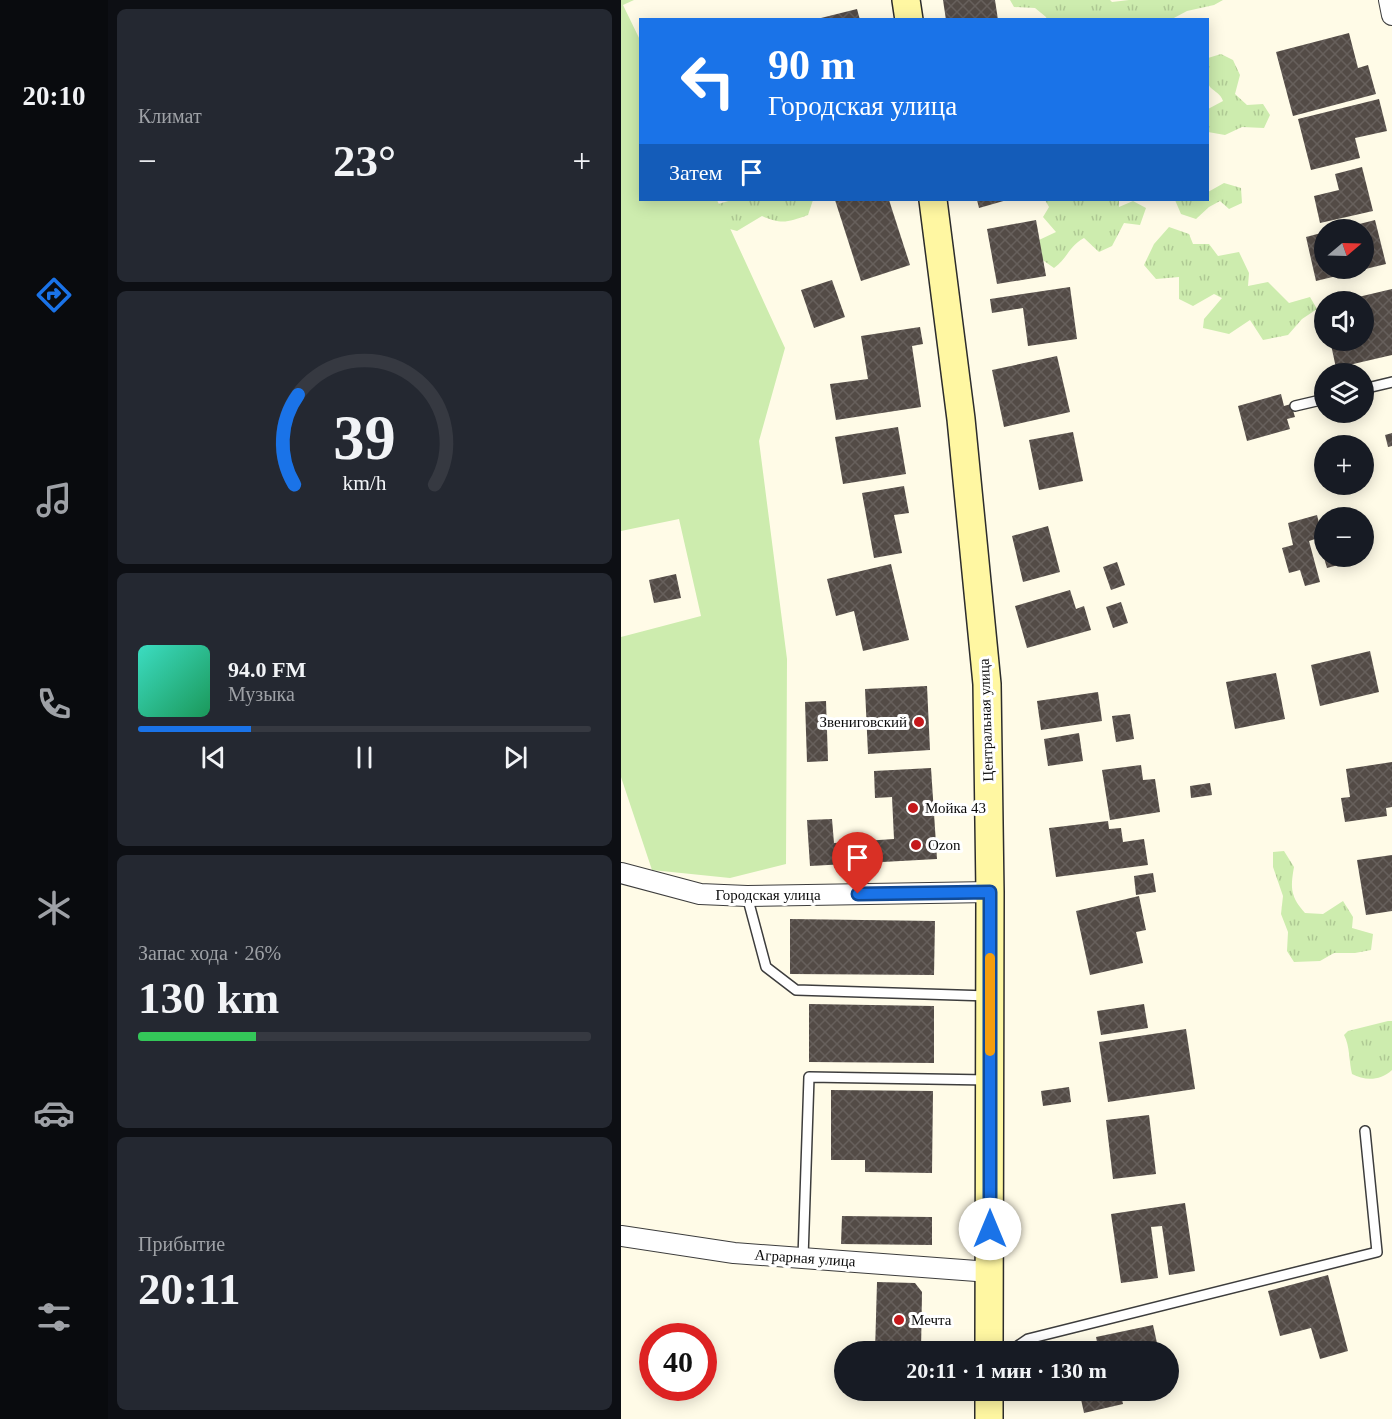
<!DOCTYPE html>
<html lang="ru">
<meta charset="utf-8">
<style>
body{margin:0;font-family:Georgia,serif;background:#242831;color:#f1f3f6;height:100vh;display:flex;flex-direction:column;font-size:22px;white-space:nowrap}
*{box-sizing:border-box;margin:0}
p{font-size:20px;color:#9ea1a6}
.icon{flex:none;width:33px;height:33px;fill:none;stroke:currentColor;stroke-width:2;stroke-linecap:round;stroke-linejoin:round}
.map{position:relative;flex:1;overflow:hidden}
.details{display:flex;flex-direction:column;gap:9px;padding:9px;background:#0d0f14;width:513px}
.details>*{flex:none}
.top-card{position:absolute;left:18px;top:18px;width:570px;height:183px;border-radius:0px;box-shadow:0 3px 15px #0003;background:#1a73e8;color:#fff;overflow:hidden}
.needle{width:39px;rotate:71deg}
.buttons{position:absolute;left:693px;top:219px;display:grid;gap:12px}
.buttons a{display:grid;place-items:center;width:60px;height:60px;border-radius:50%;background:#171b24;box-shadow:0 3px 15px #0003;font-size:30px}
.speed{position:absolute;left:18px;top:1323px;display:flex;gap:12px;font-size:30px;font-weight:700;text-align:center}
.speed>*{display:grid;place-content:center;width:78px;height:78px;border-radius:50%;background:#171b24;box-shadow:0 3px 15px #0003;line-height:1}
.speed .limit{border:9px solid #d22;background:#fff;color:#111}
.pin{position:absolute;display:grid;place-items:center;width:51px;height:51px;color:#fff;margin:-62px -26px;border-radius:50% 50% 50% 0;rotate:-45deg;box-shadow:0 0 6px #0007}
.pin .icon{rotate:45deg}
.me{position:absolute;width:66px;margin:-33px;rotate:0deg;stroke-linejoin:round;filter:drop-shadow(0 0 4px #0008)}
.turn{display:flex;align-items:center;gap:21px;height:126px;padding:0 30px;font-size:27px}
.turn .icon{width:78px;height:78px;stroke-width:2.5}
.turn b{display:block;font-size:42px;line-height:51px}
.then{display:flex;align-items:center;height:57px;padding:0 30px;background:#0003;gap:12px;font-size:22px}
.big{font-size:45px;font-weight:700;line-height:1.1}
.details .widget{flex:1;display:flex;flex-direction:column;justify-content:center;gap:9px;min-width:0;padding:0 21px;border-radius:9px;background:#242831}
.details .dial{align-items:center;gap:0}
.dial svg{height:156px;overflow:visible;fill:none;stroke:#363941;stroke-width:7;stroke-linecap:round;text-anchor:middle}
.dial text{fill:#f1f3f6;stroke:none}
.song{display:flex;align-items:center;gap:18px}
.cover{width:72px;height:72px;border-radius:9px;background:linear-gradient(135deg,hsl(170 70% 55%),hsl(150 70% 35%))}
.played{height:6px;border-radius:3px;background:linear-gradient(90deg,#1a73e8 25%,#363941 25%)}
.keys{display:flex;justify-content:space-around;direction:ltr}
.heat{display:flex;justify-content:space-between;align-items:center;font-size:33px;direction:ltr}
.charge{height:9px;border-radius:4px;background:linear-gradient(90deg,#34c759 26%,#363941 0)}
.trip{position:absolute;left:213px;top:1341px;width:345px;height:60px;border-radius:30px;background:#171b24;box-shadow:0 3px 15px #0003;font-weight:700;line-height:60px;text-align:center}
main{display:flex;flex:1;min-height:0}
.dock{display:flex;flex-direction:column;width:108px;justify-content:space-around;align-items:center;background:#090b0e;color:#9ea1a6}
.dock .icon{width:42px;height:42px}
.dock .on{color:#1a73e8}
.dock b{font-size:27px;color:#f1f3f6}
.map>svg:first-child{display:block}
</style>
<main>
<nav class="dock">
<b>20:10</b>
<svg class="icon on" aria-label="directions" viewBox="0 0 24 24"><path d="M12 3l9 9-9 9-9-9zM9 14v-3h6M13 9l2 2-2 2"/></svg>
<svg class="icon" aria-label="music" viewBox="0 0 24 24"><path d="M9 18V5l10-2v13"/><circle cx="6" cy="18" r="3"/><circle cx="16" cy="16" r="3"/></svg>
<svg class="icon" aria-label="phone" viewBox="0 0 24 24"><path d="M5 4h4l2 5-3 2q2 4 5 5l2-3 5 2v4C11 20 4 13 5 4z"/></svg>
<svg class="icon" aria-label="climate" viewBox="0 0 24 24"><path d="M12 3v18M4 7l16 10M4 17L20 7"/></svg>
<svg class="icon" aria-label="car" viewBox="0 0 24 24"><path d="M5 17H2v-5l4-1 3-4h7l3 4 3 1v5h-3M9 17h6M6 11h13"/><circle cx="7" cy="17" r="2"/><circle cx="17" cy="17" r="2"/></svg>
<svg class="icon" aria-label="filters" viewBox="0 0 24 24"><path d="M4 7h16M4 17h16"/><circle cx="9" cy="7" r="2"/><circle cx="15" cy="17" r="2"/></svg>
</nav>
<section class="details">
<div class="widget"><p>Климат</p>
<div class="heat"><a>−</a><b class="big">23°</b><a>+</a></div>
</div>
<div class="widget dial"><svg viewBox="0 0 100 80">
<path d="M14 69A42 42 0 1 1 86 69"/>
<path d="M14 69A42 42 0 0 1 16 23" stroke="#1a73e8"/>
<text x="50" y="56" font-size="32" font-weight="700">39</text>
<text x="50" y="72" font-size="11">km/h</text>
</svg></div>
<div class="widget">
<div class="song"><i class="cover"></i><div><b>94.0 FM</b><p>Музыка</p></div></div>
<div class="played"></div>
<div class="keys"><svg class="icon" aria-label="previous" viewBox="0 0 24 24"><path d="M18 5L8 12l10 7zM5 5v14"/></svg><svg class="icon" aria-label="pause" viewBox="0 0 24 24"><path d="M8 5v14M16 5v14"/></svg><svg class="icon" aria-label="next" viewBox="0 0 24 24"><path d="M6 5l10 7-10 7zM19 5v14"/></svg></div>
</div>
<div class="widget"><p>Запас хода · 26%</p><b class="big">130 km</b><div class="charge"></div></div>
<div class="widget"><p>Прибытие</p><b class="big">20:11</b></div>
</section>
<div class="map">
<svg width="771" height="1419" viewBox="0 0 771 1419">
<defs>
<pattern id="grass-tufts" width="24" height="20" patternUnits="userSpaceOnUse" patternTransform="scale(1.5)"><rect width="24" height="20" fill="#cdecae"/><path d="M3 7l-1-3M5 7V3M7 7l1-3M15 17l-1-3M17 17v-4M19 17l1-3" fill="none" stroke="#afc994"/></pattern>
<pattern id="building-cross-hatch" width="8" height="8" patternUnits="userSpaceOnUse" patternTransform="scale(1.5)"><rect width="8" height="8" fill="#534b46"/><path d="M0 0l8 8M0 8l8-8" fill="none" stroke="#67605c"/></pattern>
</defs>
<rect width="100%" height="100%" fill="#fffbe7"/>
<!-- grass -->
<g fill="url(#grass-tufts)">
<path d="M 389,0 L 489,0 L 491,2 L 508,0 L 602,0 L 593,5 L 566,11 L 551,19 L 426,20 L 425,17 L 414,8 L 393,7 Z"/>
<path d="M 600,54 L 612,60 L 619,75 L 614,94 L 626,105 L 642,104 L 649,115 L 643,128 L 621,127 L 604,135 L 587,132 L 587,109 L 602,101 C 599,93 595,93 589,87 C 584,81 586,66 587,58 Z"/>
<path d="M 603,183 L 620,188 L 621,203 L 608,209 L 599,201 L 588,207 L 575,219 L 560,214 L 554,200 L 586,200 L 587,192 Z"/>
<path d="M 111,200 L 192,200 L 187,215 C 167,222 161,225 141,216 L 116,231 L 94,225 L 97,204 Z"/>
<path d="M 424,200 L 498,200 L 498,207 L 512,201 L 525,208 L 519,225 L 503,223 L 491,246 L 478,252 L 463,238 C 447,247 447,258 433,268 L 416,256 L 418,240 L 435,232 L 422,217 L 428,207 Z"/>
<path d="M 548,227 L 568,234 L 572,244 L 588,244 L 597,256 L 618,252 L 628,273 L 627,286 L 647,282 L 668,303 L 689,297 L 696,309 L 681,319 L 667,335 L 642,340 L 629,320 L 608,334 L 582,328 L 583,319 L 601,298 L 593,294 L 572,306 L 558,299 L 558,277 L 535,279 L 523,265 L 533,244 Z"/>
<path d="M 663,851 L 673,867 C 669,889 670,897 684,913 L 702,914 L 722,901 L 732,917 L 731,928 L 752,934 L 750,950 L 734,953 L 713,953 L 699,961 L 673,962 L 666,951 L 667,932 L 660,914 L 662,896 L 652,867 L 652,852 Z"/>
<path d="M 767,1021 L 771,1021 L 771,1070 C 759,1081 744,1081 731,1074 C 728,1062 729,1046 723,1035 L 727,1031 Z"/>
</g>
<!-- garden -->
<path fill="#cdecae" d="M 0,0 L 13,0 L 2,5 L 19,40 L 20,200 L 96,200 L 164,348 L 138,441 L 166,659 L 165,864 L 109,878 L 31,870 L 0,777 L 0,637 L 80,616 L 58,519 L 0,531 Z"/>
<!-- building -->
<g fill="url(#building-cross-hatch)">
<path d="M 322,0 L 374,0 L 377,20 L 325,20 Z"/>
<path d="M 236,9 L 239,20 L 196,20 L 196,19 Z"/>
<path d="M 728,33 L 737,68 L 747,65 L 755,94 L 672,116 L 655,52 Z"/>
<path d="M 758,99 L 766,131 L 734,138 L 739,158 L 690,170 L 677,119 Z"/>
<path d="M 741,167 L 752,211 L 699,223 L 693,196 L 718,190 L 714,174 Z"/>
<path d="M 214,200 L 268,200 L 289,265 L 240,281 Z"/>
<path d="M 356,200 L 386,200 L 358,208 Z"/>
<path d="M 415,220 L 425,276 L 376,284 L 366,229 Z"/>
<path d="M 754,220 L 765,264 L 695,281 L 685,237 L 704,232 L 704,268 L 742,268 L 742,230 L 719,229 Z"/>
<path d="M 211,280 L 224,317 L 193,328 L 180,290 Z"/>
<path d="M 449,287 L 456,339 L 407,346 L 402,308 L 371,313 L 369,299 Z"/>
<path d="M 771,289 L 771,355 L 715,368 L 709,340 L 742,340 L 742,302 L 733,302 L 733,298 Z"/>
<path d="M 299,327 L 302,344 L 291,346 L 300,407 L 215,420 L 209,384 L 247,379 L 240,336 Z"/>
<path d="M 436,356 L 449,412 L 383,427 L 371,370 Z"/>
<path d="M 660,394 L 663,406 L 670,404 L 674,417 L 666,419 L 669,429 L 626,441 L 617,406 Z"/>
<path d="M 277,427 L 285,474 L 222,484 L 214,437 Z"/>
<path d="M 452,432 L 462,481 L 418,490 L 408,440 Z"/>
<path d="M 771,433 L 771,446 L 767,447 L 764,435 Z"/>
<path d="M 283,486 L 288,513 L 273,515 L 281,553 L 253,558 L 241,493 Z"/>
<path d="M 696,515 L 701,535 L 704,535 L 704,556 L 731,556 L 732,561 L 706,568 L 697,538 L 688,541 L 699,582 L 684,586 L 679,570 L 668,573 L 661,548 L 672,545 L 667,523 Z"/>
<path d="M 427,526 L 439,572 L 402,582 L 391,536 Z"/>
<path d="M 496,562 L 504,585 L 490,590 L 482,567 Z"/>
<path d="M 270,564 L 288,640 L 242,651 L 233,611 L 215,616 L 206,579 Z"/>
<path d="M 55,574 L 60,598 L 33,603 L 28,580 Z"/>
<path d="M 449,590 L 455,609 L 463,606 L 470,630 L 406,648 L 394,606 Z"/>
<path d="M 500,602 L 507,623 L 492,628 L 485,607 Z"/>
<path d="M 749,651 L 758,692 L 699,706 L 690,665 Z"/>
<path d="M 655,673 L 664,719 L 614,729 L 605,682 Z"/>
<path d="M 306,686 L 309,750 L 247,754 L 244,689 Z"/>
<path d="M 477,692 L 481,721 L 420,730 L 416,701 Z"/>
<path d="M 205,701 L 207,761 L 186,762 L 184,702 Z"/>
<path d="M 509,714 L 513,739 L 495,742 L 491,716 Z"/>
<path d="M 458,733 L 462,761 L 427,766 L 423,739 Z"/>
<path d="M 771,762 L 771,807 L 765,808 L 766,816 L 724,822 L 720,798 L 729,797 L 725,769 Z"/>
<path d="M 520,765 L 522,780 L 534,779 L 539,812 L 489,820 L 481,770 Z"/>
<path d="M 310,768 L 316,859 L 189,866 L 186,820 L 211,819 L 213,843 L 273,839 L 271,797 L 254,798 L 253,771 Z"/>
<path d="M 589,783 L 591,795 L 570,798 L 569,786 Z"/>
<path d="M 487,821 L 488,829 L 500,828 L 502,842 L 523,839 L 527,865 L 435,877 L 428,828 Z"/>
<path d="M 771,855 L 771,911 L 745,915 L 736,860 Z"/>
<path d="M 532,873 L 535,892 L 515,895 L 513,876 Z"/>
<path d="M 518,896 L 525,930 L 515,932 L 522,963 L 469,975 L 455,911 Z"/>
<path d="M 169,919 L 314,921 L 313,975 L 169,974 Z"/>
<path d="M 188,1004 L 313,1006 L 313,1063 L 188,1062 Z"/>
<path d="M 523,1004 L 527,1028 L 480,1035 L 476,1011 Z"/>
<path d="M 565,1029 L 574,1089 L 487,1102 L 478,1042 Z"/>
<path d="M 448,1087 L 450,1102 L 422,1106 L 420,1091 Z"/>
<path d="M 210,1090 L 312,1091 L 311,1173 L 244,1172 L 244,1160 L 210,1160 Z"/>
<path d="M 528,1115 L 535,1174 L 492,1179 L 485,1120 Z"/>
<path d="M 564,1203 L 574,1271 L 548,1275 L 541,1226 L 530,1227 L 537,1278 L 500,1283 L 490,1214 Z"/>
<path d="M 221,1216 L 311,1217 L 311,1245 L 220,1244 Z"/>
<path d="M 707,1275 L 727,1351 L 699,1359 L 690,1328 L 659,1336 L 647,1291 Z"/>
<path d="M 256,1282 L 294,1283 L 301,1292 L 300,1352 L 254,1352 Z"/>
<path d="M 532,1325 L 538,1352 L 478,1352 L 475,1337 Z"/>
<path d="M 458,1390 L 499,1390 L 502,1404 L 463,1413 Z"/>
</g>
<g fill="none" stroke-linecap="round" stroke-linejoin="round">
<defs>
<g id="lane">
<path d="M 742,389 L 771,382"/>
<path d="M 674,406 L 704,399"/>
<path d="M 126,896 L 145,967 L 175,990 L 368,996"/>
<path d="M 182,1258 L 188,1077 L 367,1080"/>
<path d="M 388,1352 L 407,1339 L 756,1252 L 744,1131"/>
</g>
<g id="street">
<path d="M 768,0 L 771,15"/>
<path d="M 0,873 L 79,894 L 126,896 L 369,892"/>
<path d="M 0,1236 L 113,1253 L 369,1272"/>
</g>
<g id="secondary">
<path d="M 285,0 L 288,20"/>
<path d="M 312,200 L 340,419 L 366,684 L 369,892 L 368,1352"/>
<path d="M 368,1419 L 368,1390"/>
</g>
</defs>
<!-- lane casing -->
<use href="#lane" stroke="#3d3d3d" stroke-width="12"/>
<!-- street casing -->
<use href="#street" stroke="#3d3d3d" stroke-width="22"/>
<!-- secondary casing -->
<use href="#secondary" stroke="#2c2c2c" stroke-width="30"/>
<!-- lane -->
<use href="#lane" stroke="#fff" stroke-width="9"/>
<!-- street -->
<use href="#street" stroke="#fff" stroke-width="20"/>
<!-- secondary -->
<use href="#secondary" stroke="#fff7a2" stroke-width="27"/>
</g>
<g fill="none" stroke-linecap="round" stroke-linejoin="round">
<defs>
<path id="route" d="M 237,894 L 369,892 L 369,1229"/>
</defs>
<!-- route casing -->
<use href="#route" stroke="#114b97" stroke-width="15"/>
<!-- route -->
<use href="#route" stroke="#1a73e8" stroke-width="10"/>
<!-- slow -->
<path stroke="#f59e0b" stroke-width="10" d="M 369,1051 L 369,958"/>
</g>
<!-- markers -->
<g fill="#c4181b" stroke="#fff" stroke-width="2">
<circle cx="298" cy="722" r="6"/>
<circle cx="292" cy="808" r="6"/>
<circle cx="295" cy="845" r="6"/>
<circle cx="278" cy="1320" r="6"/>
</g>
<g text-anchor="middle" stroke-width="6" stroke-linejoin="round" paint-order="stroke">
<!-- street labels -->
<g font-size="15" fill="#0a0a0a" stroke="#fff">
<text transform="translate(365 720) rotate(-92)" y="5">Центральная улица</text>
<text x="147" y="900">Городская улица</text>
<text transform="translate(184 1258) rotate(4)" y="5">Аграрная улица</text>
</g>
<!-- poi labels -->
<g font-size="15" fill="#0a0a0a" stroke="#fff" text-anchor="start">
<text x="286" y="727" text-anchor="end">Звениговский</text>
<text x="304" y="813">Мойка 43</text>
<text x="307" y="850">Ozon</text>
<text x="290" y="1325">Мечта</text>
</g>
</g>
</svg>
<div class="buttons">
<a><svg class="needle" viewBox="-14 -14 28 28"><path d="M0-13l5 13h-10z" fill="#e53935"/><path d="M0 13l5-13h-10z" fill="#9ea1a6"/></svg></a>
<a><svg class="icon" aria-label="sound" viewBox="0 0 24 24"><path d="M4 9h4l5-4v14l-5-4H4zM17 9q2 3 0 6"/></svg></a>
<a><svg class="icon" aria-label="layers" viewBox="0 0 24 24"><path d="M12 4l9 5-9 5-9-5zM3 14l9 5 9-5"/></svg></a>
<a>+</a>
<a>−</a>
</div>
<div class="speed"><div class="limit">40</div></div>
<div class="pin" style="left:237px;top:894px;background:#d93025"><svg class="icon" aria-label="arrive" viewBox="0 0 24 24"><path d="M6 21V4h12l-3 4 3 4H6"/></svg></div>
<svg class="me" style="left:369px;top:1229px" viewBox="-20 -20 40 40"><circle r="19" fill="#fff"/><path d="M0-13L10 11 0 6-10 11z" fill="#1a73e8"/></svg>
<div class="trip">20:11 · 1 мин · 130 m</div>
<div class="top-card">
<div class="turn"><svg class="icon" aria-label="left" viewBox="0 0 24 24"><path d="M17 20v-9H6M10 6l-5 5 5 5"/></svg><div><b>90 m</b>Городская улица</div></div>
<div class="then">Затем<svg class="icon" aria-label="arrive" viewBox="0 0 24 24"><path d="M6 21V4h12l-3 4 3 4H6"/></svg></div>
</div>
</div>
</main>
